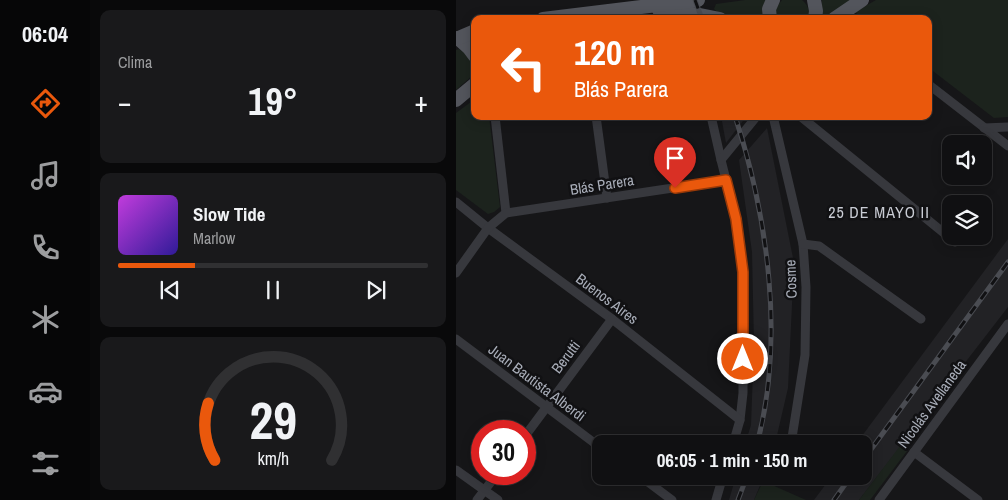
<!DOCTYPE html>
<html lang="es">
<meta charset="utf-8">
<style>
body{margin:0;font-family:"Archivo Narrow",sans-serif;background:#19191b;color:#f1f3f6;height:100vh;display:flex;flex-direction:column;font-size:19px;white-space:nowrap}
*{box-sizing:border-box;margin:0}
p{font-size:16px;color:#9c9d9f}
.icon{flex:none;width:28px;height:28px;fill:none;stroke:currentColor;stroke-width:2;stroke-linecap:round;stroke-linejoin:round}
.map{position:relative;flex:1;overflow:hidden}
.details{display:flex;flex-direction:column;gap:10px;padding:10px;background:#09090a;width:366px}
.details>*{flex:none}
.hud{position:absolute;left:15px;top:15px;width:461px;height:105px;border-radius:10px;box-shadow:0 2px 12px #0003,0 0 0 1px #303032;background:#ea580c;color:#fff;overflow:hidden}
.buttons{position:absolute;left:486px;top:135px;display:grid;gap:10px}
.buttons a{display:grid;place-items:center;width:50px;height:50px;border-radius:10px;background:#101012;box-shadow:0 2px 12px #0003,0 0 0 1px #303032;font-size:25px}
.speed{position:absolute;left:15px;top:420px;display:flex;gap:10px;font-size:25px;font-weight:700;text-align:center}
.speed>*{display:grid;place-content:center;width:65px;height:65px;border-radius:50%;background:#101012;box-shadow:0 2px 12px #0003,0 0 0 1px #303032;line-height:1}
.speed .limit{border:8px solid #d22;background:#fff;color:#111}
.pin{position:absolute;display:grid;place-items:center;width:42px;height:42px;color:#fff;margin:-51px -21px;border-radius:50% 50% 50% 0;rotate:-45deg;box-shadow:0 0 5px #0007}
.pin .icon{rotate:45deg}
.me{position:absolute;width:55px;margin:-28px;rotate:0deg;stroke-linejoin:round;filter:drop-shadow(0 0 4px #0008)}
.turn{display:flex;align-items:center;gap:18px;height:105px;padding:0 20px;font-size:22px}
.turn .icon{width:65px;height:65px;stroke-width:2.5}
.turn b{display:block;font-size:35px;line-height:42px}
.big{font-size:38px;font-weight:800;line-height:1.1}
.details .tile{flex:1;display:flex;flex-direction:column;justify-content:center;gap:8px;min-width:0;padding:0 18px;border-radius:10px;background:#19191b}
.details .dial{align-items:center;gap:0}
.dial svg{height:130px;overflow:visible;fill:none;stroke:#303032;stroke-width:7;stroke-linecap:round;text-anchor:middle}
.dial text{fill:#f1f3f6;stroke:none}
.song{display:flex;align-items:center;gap:15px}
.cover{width:60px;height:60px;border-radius:8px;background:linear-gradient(135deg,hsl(290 70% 55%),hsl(250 70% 35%))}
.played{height:5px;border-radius:2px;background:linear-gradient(90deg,#ea580c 25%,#303032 25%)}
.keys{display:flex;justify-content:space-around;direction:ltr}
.heat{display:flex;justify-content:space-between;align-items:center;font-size:28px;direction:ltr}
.trip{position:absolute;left:136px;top:435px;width:280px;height:50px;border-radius:10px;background:#101012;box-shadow:0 2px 12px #0003,0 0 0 1px #303032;font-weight:800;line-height:50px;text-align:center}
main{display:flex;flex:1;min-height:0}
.dock{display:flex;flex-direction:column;width:90px;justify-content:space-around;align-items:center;background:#060607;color:#9c9d9f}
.dock .icon{width:35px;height:35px}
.dock .selected{color:#ea580c}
.dock b{font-size:22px;color:#f1f3f6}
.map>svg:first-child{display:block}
</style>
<main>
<nav class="dock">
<b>06:04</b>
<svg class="icon selected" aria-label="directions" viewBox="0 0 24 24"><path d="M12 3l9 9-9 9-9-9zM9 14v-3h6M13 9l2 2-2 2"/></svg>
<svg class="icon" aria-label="music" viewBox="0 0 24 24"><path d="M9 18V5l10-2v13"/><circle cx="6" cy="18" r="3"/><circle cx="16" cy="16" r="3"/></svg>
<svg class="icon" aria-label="phone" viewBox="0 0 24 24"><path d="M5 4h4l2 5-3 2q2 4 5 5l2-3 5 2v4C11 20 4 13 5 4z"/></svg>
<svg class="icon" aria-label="climate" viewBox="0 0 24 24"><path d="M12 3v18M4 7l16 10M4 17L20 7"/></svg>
<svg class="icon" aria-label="car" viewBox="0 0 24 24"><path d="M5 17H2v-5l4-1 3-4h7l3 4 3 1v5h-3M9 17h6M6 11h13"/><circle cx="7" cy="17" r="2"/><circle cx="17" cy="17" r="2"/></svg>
<svg class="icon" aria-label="filters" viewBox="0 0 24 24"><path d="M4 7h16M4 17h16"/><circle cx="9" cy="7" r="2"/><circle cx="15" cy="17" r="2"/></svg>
</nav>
<section class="details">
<div class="tile"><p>Clima</p>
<div class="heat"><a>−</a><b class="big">19°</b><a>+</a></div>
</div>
<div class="tile">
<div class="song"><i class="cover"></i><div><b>Slow Tide</b><p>Marlow</p></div></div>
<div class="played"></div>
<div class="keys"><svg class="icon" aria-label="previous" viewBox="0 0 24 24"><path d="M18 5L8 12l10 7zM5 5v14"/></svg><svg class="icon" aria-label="pause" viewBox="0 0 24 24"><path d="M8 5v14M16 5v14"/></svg><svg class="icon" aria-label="next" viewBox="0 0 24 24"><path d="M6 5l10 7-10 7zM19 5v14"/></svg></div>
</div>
<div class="tile dial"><svg viewBox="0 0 100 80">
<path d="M14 69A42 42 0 1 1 86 69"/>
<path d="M14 69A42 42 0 0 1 10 34" stroke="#ea580c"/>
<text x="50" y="56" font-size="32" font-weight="700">29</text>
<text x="50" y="72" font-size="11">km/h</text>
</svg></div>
</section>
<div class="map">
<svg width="552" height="500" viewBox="0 0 552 500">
<rect width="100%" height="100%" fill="#161618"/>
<!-- built -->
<g fill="#222225">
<path d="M 265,116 L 290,117 L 270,143 Z"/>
<path d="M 311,128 L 338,263 L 332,388 L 319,444 L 289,444 L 295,425 L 298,344 L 296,252 L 283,160 Z"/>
<path d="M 552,239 L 552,307 L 403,500 L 358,500 L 376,476 L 408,476 L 408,444 L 400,444 Z"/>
<path d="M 280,476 L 308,476 L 298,500 L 273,500 Z"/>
</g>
<!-- green -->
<g fill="#1c231d">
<path d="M 289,0 L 310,0 L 306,8 L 307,19 C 294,19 267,19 258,9 L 260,4 Z"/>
<path d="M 326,0 L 346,0 C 352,5 354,11 353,19 L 320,19 L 320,8 Z"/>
<path d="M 366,0 L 396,0 L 369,19 L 367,18 L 365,13 Z"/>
<path d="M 420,0 L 552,0 L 552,117 L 538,118 L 473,68 L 472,19 L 407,19 L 399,12 Z"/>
<path d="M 3,49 C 14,56 17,63 16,76 L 0,90 L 0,50 Z"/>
<path d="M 19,99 L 19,116 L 33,116 L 44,207 L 38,212 L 32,214 L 0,190 L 0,113 Z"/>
<path d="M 444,446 L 451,451 L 414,500 L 403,500 Z"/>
<path d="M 307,481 L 350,500 L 298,500 Z"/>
</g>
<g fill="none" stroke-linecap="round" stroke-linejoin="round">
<!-- minor -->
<g stroke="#37383d" stroke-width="9">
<path d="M 472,84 L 552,146"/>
<path d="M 39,116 L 50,213"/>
<path d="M 140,116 L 151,198"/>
<path d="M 255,116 L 265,160 L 280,219 L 287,272 L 287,393 L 284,420 L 277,444"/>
<path d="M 317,116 L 347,244 L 350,287 L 349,355 L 335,444"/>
<path d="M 344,116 L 499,242"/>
<path d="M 528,128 L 552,127"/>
<path d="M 265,160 L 301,116"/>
<path d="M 0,202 L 32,228 L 156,319 L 284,420"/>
<path d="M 347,244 L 363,246 L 465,319"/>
<path d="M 0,273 L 32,228 L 50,213 L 270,180"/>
<path d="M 0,339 L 145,448"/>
<path d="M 69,436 L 156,319"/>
<path d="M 458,452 L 522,500"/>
<path d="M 0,470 L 42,500"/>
<path d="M 184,476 L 216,500"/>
<path d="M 21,500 L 41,474"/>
<path d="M 260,500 L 267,476"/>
<path d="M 423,500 L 552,324"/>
</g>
<!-- primary -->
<g stroke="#53555c" stroke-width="14">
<path d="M 358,0 L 360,11 L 359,19"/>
<path d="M 203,10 L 244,15 L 264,19"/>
<path d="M 87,19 L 242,0"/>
<path d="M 314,19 L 313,9 L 317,0"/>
<path d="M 378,19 L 406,0"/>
<path d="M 2,38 L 13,48 L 19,56"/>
<path d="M 0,39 L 19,31"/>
<path d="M 0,100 L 19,84"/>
</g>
<defs>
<g id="rail">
<path d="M 239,0 L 246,19"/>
<path d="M 279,116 C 312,217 329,340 301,444"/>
<path d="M 408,459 L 552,262"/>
<path d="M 282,500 L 291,476"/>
<path d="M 378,500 L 395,476"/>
</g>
</defs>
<!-- rail casing -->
<use href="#rail" stroke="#4a4c52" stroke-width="5"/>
<!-- rail -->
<use href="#rail" stroke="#111113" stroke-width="3" stroke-dasharray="9" stroke-linecap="butt"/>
</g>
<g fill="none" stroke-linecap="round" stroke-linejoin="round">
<defs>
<path id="route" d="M 219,188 L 270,180 L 280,219 L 287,272 L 287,359"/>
</defs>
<!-- route casing -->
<use href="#route" stroke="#983908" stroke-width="12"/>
<!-- route -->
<use href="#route" stroke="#ea580c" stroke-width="9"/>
</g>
<g text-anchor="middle" stroke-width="5" stroke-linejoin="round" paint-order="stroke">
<!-- street labels -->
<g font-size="15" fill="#a8adb8" stroke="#111113">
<text transform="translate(146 185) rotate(-9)" y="5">Blás Parera</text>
<text transform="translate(335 279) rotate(-92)" y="5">Cosme</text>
<text transform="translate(151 299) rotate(37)" y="5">Buenos Aires</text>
<text transform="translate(110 357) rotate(-53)" y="5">Berutti</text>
<text transform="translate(81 383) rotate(37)" y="5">Juan Bautista Alberdi</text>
<text transform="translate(476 404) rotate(-54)" y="5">Nicolás Avellaneda</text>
</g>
<!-- neighbourhood labels -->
<g font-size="16" letter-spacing="1" fill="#c9ccd4" stroke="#111113">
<text x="423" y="218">25 DE MAYO II</text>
</g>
</g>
</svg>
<div class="buttons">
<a><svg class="icon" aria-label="sound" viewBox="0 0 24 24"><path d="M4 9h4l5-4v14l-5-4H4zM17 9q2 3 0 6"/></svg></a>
<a><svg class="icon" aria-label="layers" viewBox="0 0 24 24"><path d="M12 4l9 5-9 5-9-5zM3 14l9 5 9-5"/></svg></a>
</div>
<div class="speed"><div class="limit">30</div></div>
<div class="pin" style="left:219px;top:188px;background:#d93025"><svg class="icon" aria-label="arrive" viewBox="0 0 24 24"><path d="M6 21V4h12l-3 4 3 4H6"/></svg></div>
<svg class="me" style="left:287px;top:359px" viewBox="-20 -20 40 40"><circle r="17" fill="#ea580c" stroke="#fff" stroke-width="3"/><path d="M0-11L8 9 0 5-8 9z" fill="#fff"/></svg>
<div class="trip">06:05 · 1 min · 150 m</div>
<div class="hud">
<div class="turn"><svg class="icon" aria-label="left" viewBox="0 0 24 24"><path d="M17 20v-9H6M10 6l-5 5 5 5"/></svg><div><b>120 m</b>Blás Parera</div></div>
</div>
</div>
</main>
